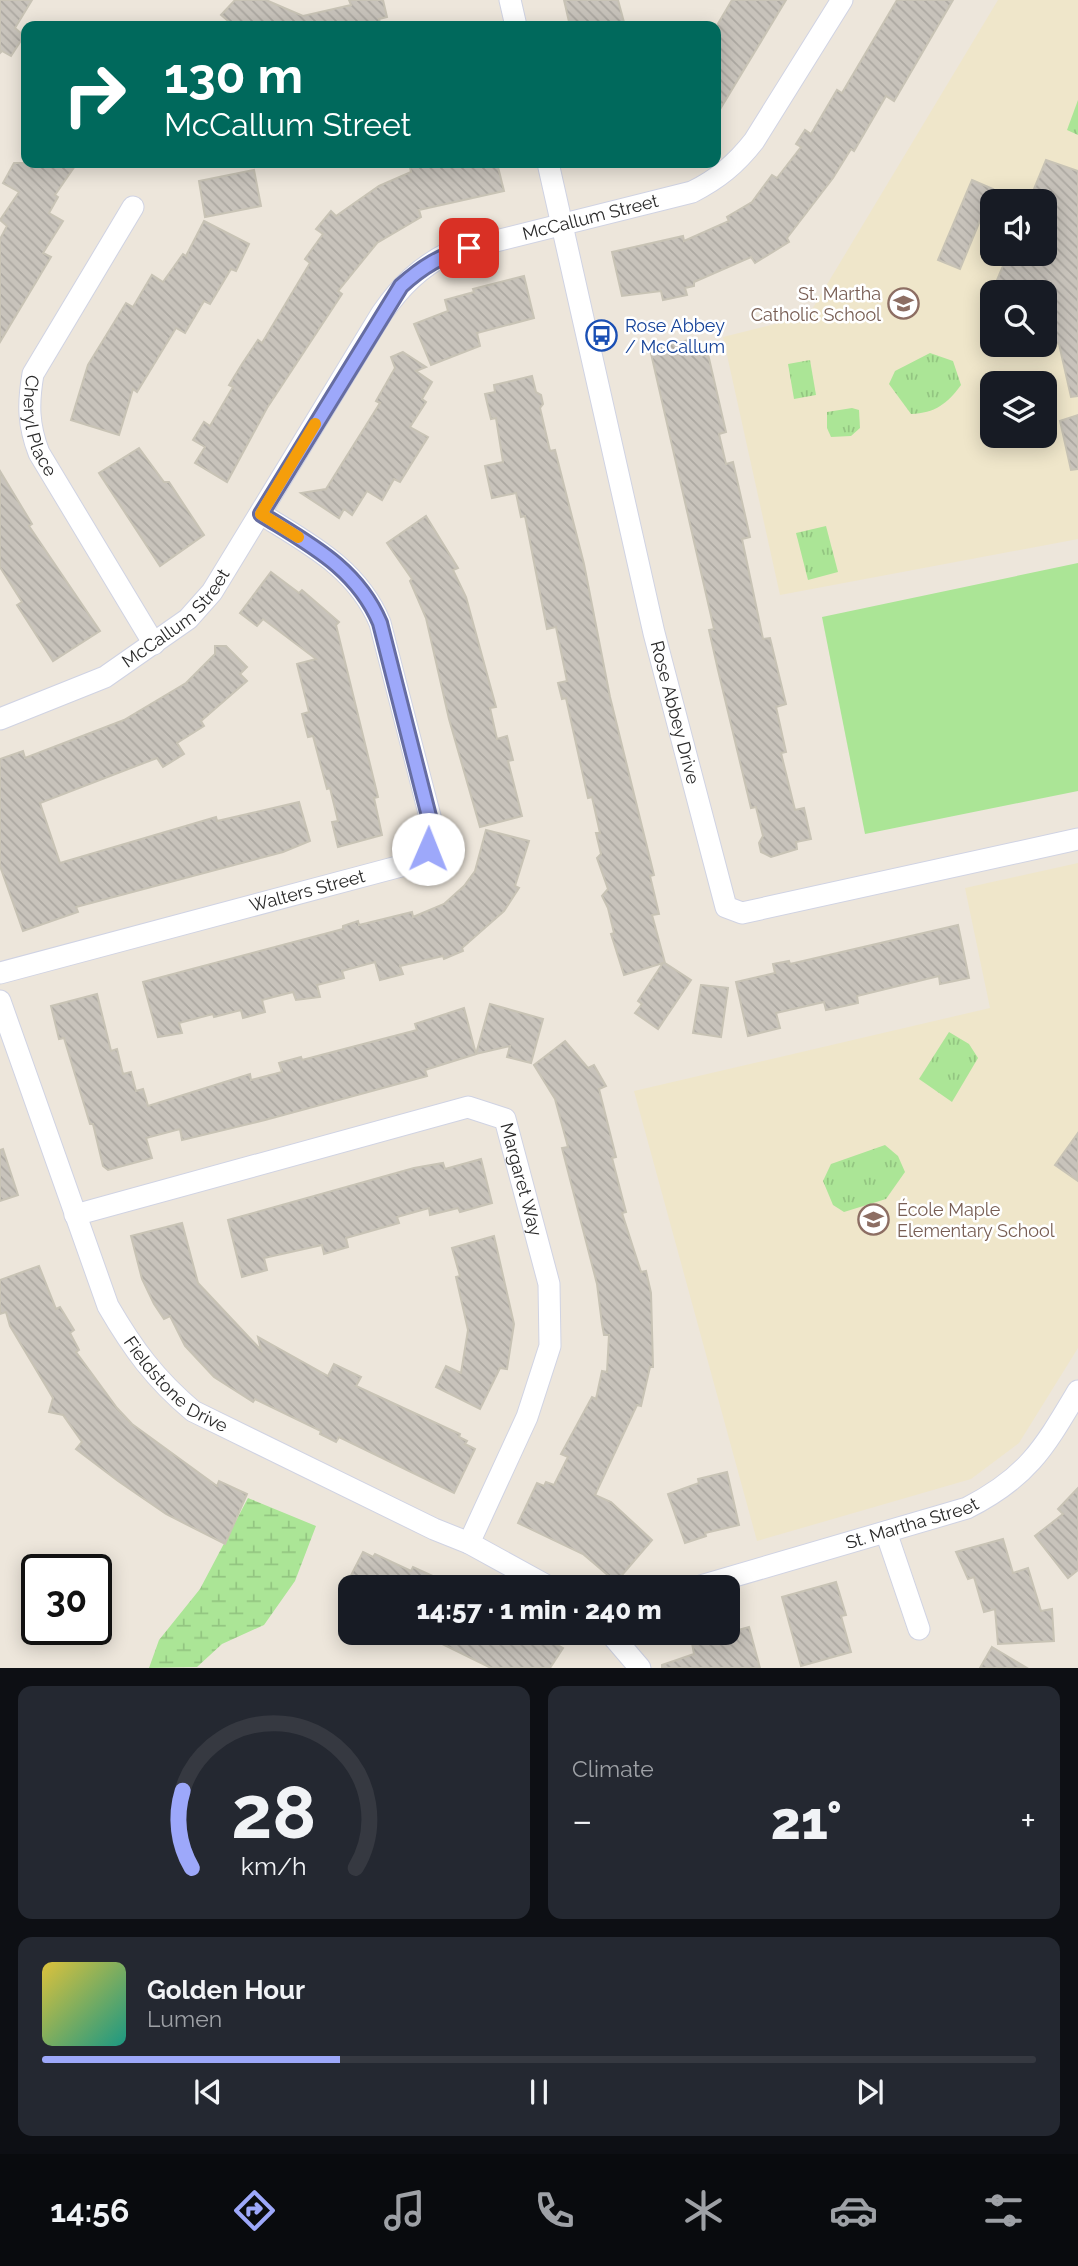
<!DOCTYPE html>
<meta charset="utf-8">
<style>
body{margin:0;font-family:Raleway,sans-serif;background:#242831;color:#f1f3f6;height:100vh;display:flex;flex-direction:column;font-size:26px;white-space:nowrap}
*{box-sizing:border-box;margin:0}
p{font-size:23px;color:#9ea1a6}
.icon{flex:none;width:38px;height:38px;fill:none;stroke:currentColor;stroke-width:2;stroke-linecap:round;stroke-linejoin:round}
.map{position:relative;height:1668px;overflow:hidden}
.details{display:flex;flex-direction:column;gap:18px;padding:18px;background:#0d0f14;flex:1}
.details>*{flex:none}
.guide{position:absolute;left:21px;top:21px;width:700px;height:147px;border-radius:14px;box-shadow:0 4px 18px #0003;background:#00695c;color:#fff;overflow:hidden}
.buttons{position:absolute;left:980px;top:189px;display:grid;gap:14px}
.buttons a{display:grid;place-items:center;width:77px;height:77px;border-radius:14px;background:#171b24;box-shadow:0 4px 18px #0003;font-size:35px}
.speed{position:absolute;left:21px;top:1554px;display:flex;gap:14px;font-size:35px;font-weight:700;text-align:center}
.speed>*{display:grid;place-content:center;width:91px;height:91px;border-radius:50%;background:#171b24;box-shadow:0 4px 18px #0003;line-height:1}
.speed .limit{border:4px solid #111;border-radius:10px;background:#fff;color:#111}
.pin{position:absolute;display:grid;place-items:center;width:60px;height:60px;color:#fff;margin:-30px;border-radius:14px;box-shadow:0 4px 10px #0006}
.me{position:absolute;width:77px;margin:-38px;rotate:1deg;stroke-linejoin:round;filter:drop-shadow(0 0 5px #0008)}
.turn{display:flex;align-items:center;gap:24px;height:147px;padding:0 28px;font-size:32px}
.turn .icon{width:91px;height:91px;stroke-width:2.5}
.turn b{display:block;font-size:49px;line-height:60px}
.big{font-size:52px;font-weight:800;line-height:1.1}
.details .widget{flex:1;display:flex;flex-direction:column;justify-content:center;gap:10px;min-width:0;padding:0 24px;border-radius:14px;background:#242831}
.details .dial{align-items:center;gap:0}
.dial svg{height:182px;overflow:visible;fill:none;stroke:#363941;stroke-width:7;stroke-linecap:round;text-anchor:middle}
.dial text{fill:#f1f3f6;stroke:none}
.song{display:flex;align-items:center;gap:21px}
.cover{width:84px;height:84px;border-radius:10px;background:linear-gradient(135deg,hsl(50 70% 55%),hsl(170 70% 35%))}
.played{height:7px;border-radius:4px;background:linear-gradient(90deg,#9da8fa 30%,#363941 30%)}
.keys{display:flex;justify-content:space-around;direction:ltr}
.heat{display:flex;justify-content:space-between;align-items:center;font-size:38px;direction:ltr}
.details .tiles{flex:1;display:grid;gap:18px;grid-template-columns:1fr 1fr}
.widget:last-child{grid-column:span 2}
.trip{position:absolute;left:338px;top:1575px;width:402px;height:70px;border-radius:14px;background:#171b24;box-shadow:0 4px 18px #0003;font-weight:800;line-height:70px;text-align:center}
.menu{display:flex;height:112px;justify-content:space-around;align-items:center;background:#090b0e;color:#9ea1a6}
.menu .icon{width:49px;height:49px}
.menu .current{color:#9da8fa}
.menu b{font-size:32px;color:#f1f3f6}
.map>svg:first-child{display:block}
</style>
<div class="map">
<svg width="1078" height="1668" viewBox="0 0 1078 1668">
<defs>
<pattern id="wetland-marsh" width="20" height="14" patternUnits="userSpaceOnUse" patternTransform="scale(1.75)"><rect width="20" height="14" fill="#abe596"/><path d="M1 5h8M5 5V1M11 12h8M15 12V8" fill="none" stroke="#93c581"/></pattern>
<pattern id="park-tufts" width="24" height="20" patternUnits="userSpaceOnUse" patternTransform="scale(1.75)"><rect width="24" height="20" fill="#abe596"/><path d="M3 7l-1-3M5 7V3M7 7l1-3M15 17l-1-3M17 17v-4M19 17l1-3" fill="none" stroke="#93c581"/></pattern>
<pattern id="building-back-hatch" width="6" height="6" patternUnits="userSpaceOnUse" patternTransform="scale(1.75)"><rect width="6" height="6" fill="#c8c3bb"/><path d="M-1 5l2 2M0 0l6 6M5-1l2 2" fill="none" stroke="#aca8a1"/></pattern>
</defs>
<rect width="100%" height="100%" fill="#ede6db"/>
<!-- education -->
<g fill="#efe6ca" fill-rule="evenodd">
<path d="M 998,0 L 1078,0 L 1078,539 L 780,595 L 723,337 L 808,316 ZM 992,201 L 1045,201 L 1045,254 L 992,254 ZM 992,292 L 1045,292 L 1045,345 L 992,345 ZM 992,383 L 1045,383 L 1045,436 L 992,436 Z"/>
<path d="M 1078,863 L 1078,1348 L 1019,1443 L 971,1479 L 757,1541 L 634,1091 L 990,1008 L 965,888 Z"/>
</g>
<!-- grass -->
<path fill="#abe596" d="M 1078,563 L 1078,791 L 865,834 L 822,617 Z"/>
<!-- wetland -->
<path fill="url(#wetland-marsh)" d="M 248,1498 L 316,1526 L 295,1581 L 264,1625 L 222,1644 L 197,1667 L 149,1668 L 159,1640 L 200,1589 Z"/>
<!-- park -->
<g fill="url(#park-tufts)">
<path d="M 1078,100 L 1078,135 L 1067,130 Z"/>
<path d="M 930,353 L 953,361 L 961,385 C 947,404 935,413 911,414 L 889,384 L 895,371 Z"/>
<path d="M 810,360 L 816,395 L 794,399 L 788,364 Z"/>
<path d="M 852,408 L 859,410 L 860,428 L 851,436 L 831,437 L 827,428 L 827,412 Z"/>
<path d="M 826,526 L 838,572 L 808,580 L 796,533 Z"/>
<path d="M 949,1032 L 969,1044 L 978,1058 L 952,1102 L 919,1079 Z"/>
<path d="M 885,1145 L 898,1156 L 905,1172 L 886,1199 L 844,1212 L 833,1205 L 823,1181 L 831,1164 Z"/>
</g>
<!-- building -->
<g fill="url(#building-back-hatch)" stroke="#c8c3b5" stroke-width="2">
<path d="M 0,0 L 32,0 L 15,28 L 24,36 L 11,56 L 2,51 L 0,53 Z"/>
<path d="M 235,0 L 266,0 L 303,16 L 351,5 L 349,0 L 383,0 L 387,17 L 379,19 L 381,26 L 234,26 L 221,15 Z"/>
<path d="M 564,0 L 618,0 L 625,26 L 570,26 Z"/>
<path d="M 732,0 L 786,0 L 716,116 L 716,27 Z"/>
<path d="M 897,0 L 953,0 L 894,101 L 886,96 L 854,151 L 851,149 L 833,178 L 787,238 L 789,242 L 755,263 L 751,257 L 694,282 L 694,286 L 685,288 L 687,295 L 663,300 L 661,291 L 622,296 L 612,252 L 683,236 L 684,241 L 729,221 L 727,217 L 752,202 L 772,175 L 777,178 L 801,147 L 796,144 L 805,130 L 811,134 L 837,90 L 842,93 Z"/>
<path d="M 1046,160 L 1078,171 L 1078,396 L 1071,397 L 1059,344 L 1045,338 L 1045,292 L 992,292 L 1008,254 L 1045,254 L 1045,201 L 1029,201 Z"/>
<path d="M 14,163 L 77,163 L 55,195 L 58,197 L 49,213 L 63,221 L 43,253 L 51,257 L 0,342 L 0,239 L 7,226 L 0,220 L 19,192 L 3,183 Z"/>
<path d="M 409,163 L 497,163 L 504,191 L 419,210 L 421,217 L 377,243 L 338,291 L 342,294 L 267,408 L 227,482 L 195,463 L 205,447 L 193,440 L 204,422 L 210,426 L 233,387 L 229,385 L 242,364 L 258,340 L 262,343 L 310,263 L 305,259 L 323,234 L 316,229 L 331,211 L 336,216 L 379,186 L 411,172 Z"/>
<path d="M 254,170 L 261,206 L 205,217 L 199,181 Z"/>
<path d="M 972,180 L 993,189 L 960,269 L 938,260 Z"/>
<path d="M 204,221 L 249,244 L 236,271 L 231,269 L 210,304 L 204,301 L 185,333 L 176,328 L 137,392 L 133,389 L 119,435 L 71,420 L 88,365 L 126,303 L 133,307 L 152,275 L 163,282 L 183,254 L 186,256 Z"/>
<path d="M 524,276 L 534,318 L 477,333 L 480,346 L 431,365 L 414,324 L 448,311 L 445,300 L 474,292 L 473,289 Z"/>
<path d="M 693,339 L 694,346 L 698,345 L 701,356 L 708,354 L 726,432 L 719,434 L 726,464 L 733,462 L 750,537 L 742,539 L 753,591 L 763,639 L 770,638 L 786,704 L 776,707 L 786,752 L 781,753 L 795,810 L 804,808 L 811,839 L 796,842 L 797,849 L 771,857 L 761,852 L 759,843 L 763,836 L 756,807 L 751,808 L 718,670 L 709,630 L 714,629 L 650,349 Z"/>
<path d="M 403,352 L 426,367 L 416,371 L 432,382 L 422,399 L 426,402 L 410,427 L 428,437 L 400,482 L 394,479 L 382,500 L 367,491 L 352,515 L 344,509 L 339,518 L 301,493 L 326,489 L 380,403 L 376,401 L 395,368 L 391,357 Z"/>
<path d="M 532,376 L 536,392 L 541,395 L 543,404 L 540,408 L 550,451 L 555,450 L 584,564 L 610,697 L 654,875 L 650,876 L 659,914 L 652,915 L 665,963 L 691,980 L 658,1029 L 635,1013 L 642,1004 L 638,1001 L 663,963 L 624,975 L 611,934 L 614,933 L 608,908 L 602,896 L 608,889 L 597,858 L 601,854 L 596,833 L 600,833 L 592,797 L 588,798 L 566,698 L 562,699 L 558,683 L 567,681 L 556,627 L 547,629 L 525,516 L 521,517 L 516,493 L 492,498 L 485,466 L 503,462 L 496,418 L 491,419 L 485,394 L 495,392 L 494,385 Z"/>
<path d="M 1078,415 L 1078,469 L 1071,470 L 1060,421 Z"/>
<path d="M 139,448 L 164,482 L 169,482 L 204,535 L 160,566 L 99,473 Z"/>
<path d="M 0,471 L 32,524 L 29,526 L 100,631 L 53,661 L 17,605 L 22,602 L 0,567 Z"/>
<path d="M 426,516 L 458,568 L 453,570 L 466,597 L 496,707 L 490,708 L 497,739 L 507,736 L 513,760 L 508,761 L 522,816 L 480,827 L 449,719 L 426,618 L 410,581 L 412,579 L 387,543 Z"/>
<path d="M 271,572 L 299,593 L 302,590 L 339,622 L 336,625 L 378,797 L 374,798 L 382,835 L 338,847 L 332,822 L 338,821 L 330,788 L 327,789 L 313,736 L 308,737 L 302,714 L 309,712 L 297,664 L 316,659 L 263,619 L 257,626 L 240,613 Z"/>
<path d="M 215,646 L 226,646 L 247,667 L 240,674 L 247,681 L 201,721 L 204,726 L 177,743 L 184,754 L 163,767 L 157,758 L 40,803 L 60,863 L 216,817 L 217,821 L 299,802 L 310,841 L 283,852 L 76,907 L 78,912 L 23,931 L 0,866 L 0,759 L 23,751 L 25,758 L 124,720 L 186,683 L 215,654 Z"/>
<path d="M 486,830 L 529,841 L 515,886 L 519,888 L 504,911 L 462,948 L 463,951 L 444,959 L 443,956 L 400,966 L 403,974 L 380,980 L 375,962 L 342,971 L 344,978 L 317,985 L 320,997 L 296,1000 L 293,992 L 262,1000 L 265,1012 L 243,1018 L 241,1010 L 214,1017 L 213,1014 L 179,1023 L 182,1033 L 158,1037 L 143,982 L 343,929 L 343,926 L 358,921 L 359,925 L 412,912 L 413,917 L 444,904 L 464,886 L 475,871 Z"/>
<path d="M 958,925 L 969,978 L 940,984 L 939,976 L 857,996 L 858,1003 L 826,1010 L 824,1002 L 776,1013 L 780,1028 L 748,1036 L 736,982 L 775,973 L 773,964 L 789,961 L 790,964 Z"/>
<path d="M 701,985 L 728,988 L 721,1037 L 693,1033 Z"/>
<path d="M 97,994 L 111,1051 L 117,1049 L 123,1074 L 131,1072 L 136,1091 L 143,1089 L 148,1106 L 250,1074 L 251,1080 L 282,1072 L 279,1063 L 301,1057 L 302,1060 L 417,1030 L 415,1024 L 464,1008 L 476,1054 L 425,1070 L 427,1076 L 265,1120 L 182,1140 L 180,1129 L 146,1138 L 152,1158 L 108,1170 L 103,1166 L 93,1124 L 90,1124 L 64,1038 L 59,1039 L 51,1006 Z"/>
<path d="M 490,1004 L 543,1019 L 531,1063 L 507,1057 L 510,1046 L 476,1054 Z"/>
<path d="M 565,1041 L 588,1068 L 594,1065 L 606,1086 L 599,1089 L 616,1157 L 612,1158 L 626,1212 L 622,1213 L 641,1272 L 646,1271 L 651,1293 L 653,1367 L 650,1367 L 641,1406 L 637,1405 L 595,1495 L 611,1502 L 652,1540 L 616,1582 L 583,1554 L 518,1523 L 537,1483 L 544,1486 L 546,1482 L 554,1485 L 568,1457 L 561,1454 L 592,1397 L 596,1399 L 602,1371 L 607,1372 L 609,1335 L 604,1335 L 602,1324 L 597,1284 L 562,1148 L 568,1147 L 555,1099 L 534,1065 Z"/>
<path d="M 1078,1133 L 1078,1181 L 1055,1165 Z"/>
<path d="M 3,1149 L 18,1195 L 0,1201 L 0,1150 Z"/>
<path d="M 481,1159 L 492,1203 L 460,1212 L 458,1208 L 430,1215 L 429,1208 L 397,1217 L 399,1223 L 346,1238 L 348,1247 L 324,1254 L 322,1245 L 264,1258 L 267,1270 L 242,1277 L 228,1220 L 414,1168 L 443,1163 L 445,1169 Z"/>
<path d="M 182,1223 L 198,1283 L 261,1350 L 258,1337 L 328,1376 L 334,1364 L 361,1377 L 356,1386 L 460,1434 L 459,1437 L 467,1441 L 465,1444 L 475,1449 L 454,1493 L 339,1437 L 336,1442 L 320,1434 L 321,1431 L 255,1399 L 253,1402 L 214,1377 L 185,1346 L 170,1316 L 164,1319 L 154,1304 L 142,1279 L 131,1236 Z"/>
<path d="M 494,1236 L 514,1324 L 507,1369 L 500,1368 L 480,1409 L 436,1387 L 446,1366 L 461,1373 L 468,1330 L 456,1277 L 460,1276 L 452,1248 Z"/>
<path d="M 39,1266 L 56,1309 L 60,1307 L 74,1330 L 70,1333 L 79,1350 L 76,1352 L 117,1408 L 132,1424 L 217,1486 L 219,1481 L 247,1494 L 225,1544 L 166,1514 L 118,1481 L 76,1449 L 82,1442 L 63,1415 L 49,1412 L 53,1398 L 10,1326 L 6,1312 L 0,1314 L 0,1280 Z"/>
<path d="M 727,1472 L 739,1525 L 705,1533 L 706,1536 L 685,1543 L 668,1494 L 699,1483 L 698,1479 Z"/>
<path d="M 1078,1488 L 1078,1570 L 1068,1578 L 1035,1536 L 1063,1514 L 1058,1509 Z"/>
<path d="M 1003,1539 L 1013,1573 L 1028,1568 L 1041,1611 L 1052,1609 L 1054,1641 L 998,1644 L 995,1609 L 984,1612 L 974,1577 L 968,1579 L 956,1552 Z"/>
<path d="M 363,1552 L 373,1557 L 375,1554 L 411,1571 L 413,1567 L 457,1587 L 345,1587 Z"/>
<path d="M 836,1582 L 846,1615 L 841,1616 L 851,1652 L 801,1666 L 782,1597 Z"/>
<path d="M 749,1627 L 760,1668 L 662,1668 L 662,1665 L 694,1654 L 692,1643 Z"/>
<path d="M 420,1633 L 536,1633 L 563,1648 L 550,1668 L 491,1668 Z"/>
<path d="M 992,1647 L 1027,1668 L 980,1668 Z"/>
</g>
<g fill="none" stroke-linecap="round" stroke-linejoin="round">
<defs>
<g id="minor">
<path d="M 510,0 L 516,26"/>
<path id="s1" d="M 548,163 L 654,633 L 726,907 L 742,913 L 1078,839"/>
<path id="s2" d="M 133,207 L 33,374 C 28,403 28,425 39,453 L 154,644"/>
<path id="s3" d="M 0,719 L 105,677 L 188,619 L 212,592 L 382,313 C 401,286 419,268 448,253 L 692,192 C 718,179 736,164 754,141 L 842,0"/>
<path id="s4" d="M 0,973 L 416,862 L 428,849 L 434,832 L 380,623 C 357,568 309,544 261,514"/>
<path id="s5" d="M 0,1001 L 108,1306 C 133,1349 155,1379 193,1411 L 434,1529 L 469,1543 L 549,1587"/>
<path id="s6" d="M 75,1215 L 468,1107 L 505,1119 L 549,1284 L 550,1346 L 527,1417 L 469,1543"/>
<path d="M 886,1532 L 919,1629"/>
<path id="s7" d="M 697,1587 L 967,1508 C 1028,1477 1044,1448 1078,1391"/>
<path d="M 610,1633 L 640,1668"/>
</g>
</defs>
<!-- minor casing -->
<use href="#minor" stroke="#d0d3e3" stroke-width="23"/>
<!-- minor -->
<use href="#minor" stroke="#fff" stroke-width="21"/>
</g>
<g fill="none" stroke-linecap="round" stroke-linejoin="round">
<defs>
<path id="route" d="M 428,849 L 433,832 L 380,623 C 357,568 309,544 261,514 L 401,286 C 422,267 441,255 469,248"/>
</defs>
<!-- route casing -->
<use href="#route" stroke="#666da2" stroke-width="18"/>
<!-- route -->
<use href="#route" stroke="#9da8fa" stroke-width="12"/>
<!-- slow -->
<path stroke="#f59e0b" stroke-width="12" d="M 298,537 L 261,514 L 315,424"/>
</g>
<!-- icons -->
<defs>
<symbol id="school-ring" viewBox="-11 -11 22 22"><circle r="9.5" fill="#fff" stroke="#8d6e63" stroke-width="1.5"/><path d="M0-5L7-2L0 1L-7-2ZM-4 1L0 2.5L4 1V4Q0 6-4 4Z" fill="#8d6e63"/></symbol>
<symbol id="bus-ring" viewBox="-11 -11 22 22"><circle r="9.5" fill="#fff" stroke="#1a4fb4" stroke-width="1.5"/><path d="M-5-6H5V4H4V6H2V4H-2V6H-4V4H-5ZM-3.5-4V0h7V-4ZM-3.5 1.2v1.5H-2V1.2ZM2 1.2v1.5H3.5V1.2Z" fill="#1a4fb4"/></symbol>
</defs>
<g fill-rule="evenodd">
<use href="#school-ring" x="886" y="286" width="35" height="35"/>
<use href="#bus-ring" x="584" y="318" width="35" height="35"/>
<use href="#school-ring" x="856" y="1202" width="35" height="35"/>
</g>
<g text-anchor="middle" stroke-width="5" stroke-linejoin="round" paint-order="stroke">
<!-- street labels -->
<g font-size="18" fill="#2a2a2a" stroke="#fff">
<text dy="6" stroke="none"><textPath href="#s3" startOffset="814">McCallum Street</textPath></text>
<text dy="6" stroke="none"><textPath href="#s2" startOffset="248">Cheryl Place</textPath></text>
<text dy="6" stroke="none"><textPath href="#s3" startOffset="206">McCallum Street</textPath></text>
<text dy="6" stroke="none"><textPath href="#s1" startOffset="564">Rose Abbey Drive</textPath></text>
<text dy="6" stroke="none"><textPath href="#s4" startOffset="318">Walters Street</textPath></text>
<text dy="6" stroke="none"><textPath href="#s6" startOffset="509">Margaret Way</textPath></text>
<text dy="6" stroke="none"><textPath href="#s5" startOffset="429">Fieldstone Drive</textPath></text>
<text dy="6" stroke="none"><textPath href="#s7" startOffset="224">St. Martha Street</textPath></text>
</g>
<!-- education labels -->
<g font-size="18" fill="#785e54" stroke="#fff" text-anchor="end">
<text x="881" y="300">St. Martha<tspan x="881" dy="21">Catholic School</tspan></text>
<text x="897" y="1216" text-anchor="start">École Maple<tspan x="897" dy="21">Elementary School</tspan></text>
</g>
<!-- transit labels -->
<g font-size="18" fill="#164399" stroke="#fff" text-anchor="start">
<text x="625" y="332">Rose Abbey<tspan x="625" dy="21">/ McCallum</tspan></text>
</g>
</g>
</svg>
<div class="buttons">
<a><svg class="icon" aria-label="sound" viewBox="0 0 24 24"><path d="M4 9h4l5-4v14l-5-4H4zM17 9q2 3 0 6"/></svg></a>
<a><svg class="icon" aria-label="search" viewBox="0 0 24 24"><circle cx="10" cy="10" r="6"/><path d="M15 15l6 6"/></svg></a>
<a><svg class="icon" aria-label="layers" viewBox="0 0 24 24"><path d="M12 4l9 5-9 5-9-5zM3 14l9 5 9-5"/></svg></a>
</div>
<div class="speed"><div class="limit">30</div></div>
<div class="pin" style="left:469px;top:248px;background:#d93025"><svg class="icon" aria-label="arrive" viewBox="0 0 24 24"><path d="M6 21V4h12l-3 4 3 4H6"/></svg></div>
<svg class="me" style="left:428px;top:849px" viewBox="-20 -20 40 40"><circle r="19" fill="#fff"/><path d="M0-13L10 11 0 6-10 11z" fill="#9da8fa"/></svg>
<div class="trip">14:57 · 1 min · 240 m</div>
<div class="guide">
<div class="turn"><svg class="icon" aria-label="right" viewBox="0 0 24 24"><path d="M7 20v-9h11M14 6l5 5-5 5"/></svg><div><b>130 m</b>McCallum Street</div></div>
</div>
</div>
<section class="details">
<div class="tiles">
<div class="widget dial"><svg viewBox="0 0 100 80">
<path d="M14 69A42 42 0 1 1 86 69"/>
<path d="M14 69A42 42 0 0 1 10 35" stroke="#9da8fa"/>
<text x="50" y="56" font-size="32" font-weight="700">28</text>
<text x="50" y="72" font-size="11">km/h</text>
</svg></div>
<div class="widget"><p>Climate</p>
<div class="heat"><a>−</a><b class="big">21°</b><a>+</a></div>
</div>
<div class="widget">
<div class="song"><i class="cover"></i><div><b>Golden Hour</b><p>Lumen</p></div></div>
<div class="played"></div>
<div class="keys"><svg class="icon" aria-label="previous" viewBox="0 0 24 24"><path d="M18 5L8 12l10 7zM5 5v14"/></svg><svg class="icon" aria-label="pause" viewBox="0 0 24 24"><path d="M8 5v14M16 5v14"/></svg><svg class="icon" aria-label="next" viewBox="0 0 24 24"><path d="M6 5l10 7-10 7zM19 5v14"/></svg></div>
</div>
</div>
</section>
<nav class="menu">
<b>14:56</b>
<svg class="icon current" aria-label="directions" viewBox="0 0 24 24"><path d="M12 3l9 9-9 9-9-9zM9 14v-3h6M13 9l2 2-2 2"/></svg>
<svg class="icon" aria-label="music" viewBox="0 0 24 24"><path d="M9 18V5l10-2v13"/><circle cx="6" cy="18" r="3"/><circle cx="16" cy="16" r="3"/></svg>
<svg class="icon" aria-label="phone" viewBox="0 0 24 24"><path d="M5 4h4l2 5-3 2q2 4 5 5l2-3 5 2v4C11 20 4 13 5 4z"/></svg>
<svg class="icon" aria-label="climate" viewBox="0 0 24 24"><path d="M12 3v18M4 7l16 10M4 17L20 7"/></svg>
<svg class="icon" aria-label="car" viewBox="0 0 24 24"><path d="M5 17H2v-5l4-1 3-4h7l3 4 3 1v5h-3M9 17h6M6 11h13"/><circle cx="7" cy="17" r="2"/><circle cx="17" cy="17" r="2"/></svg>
<svg class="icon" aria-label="filters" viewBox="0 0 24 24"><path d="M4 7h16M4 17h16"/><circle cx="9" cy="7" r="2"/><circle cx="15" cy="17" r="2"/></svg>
</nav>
